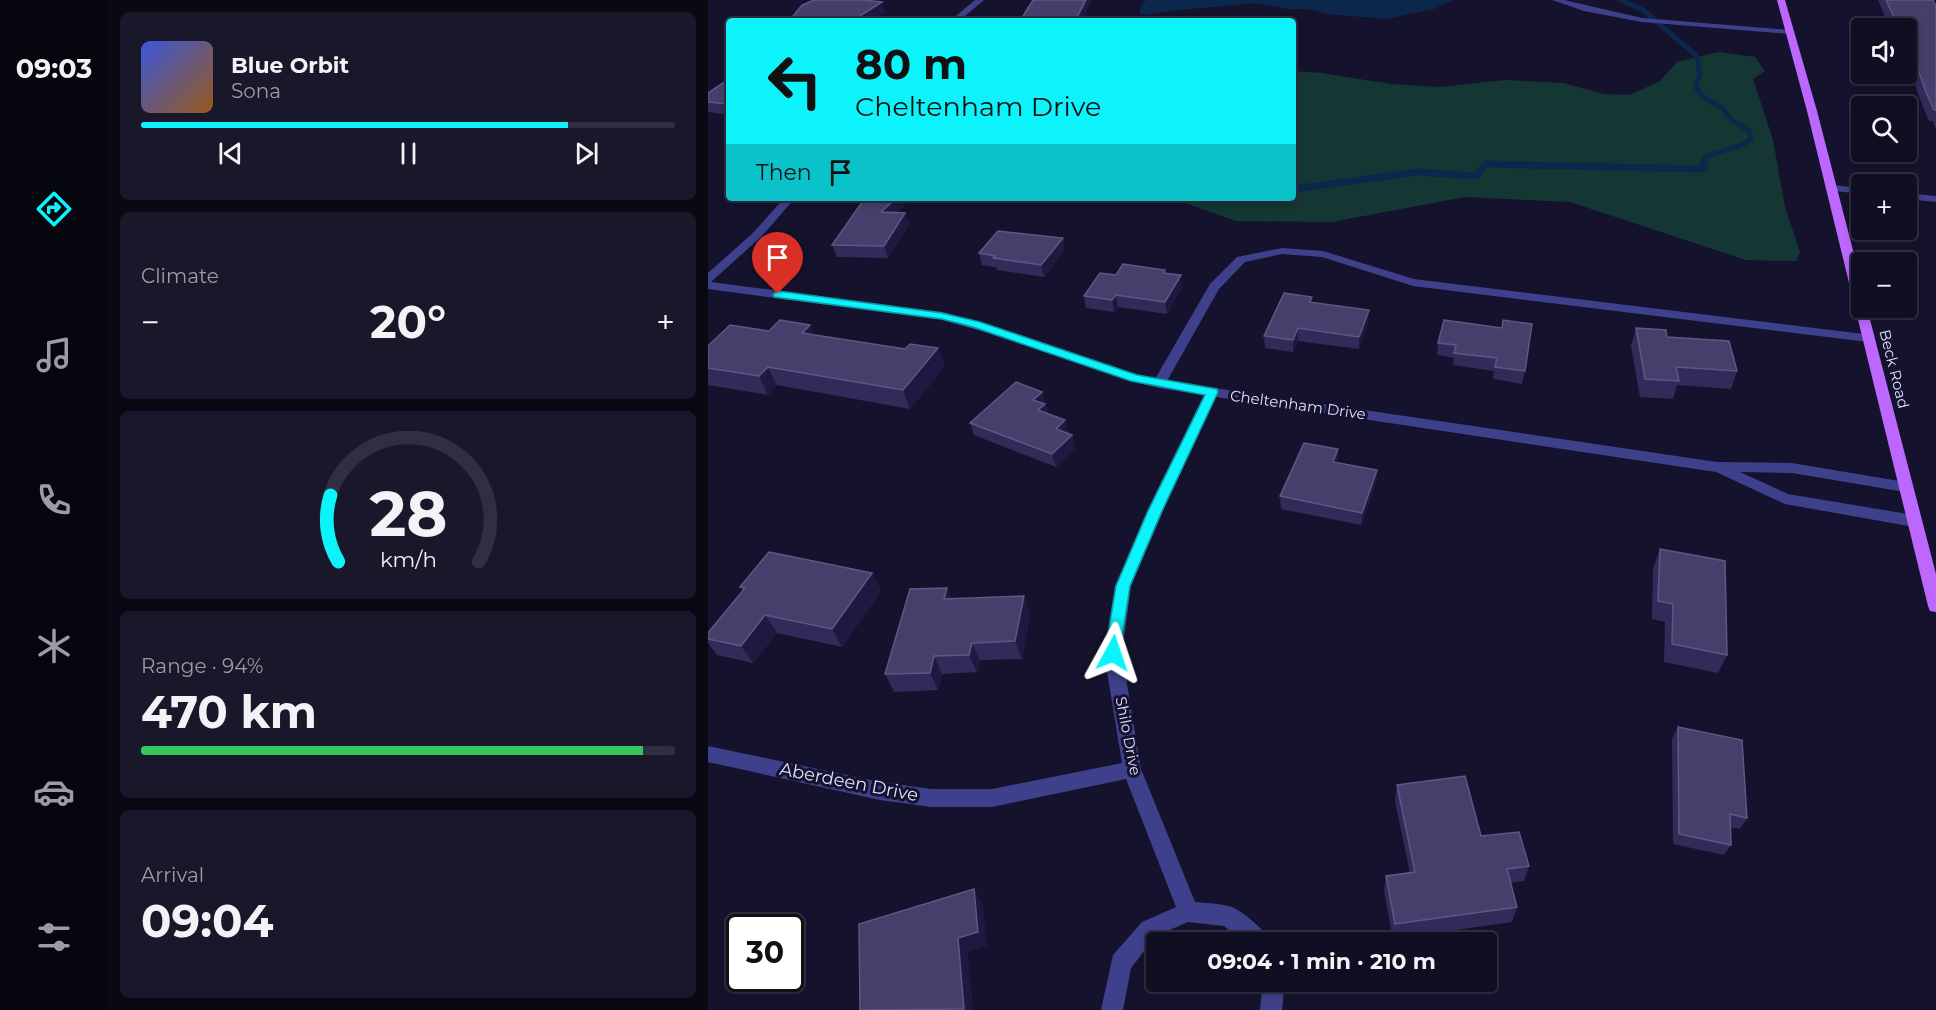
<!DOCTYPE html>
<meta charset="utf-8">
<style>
body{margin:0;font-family:Montserrat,sans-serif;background:#19172a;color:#f1f3f6;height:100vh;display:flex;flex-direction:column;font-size:22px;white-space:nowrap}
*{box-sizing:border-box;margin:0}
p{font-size:20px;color:#9c9ca5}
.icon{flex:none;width:33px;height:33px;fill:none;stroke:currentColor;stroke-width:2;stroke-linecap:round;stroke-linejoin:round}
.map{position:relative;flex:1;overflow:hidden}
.details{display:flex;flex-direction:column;gap:12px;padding:12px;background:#090813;width:600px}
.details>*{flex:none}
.top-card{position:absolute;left:18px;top:18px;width:570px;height:183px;border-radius:6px;box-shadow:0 3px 9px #0003,0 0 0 2px #302e40;background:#0df3fc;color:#111;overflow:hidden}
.fabs{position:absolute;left:1143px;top:18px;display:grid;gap:12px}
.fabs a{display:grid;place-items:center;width:66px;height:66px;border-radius:6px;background:#100e22;box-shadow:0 3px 9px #0003,0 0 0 2px #302e40;font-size:30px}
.speed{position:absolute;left:18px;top:914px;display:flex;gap:12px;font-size:30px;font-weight:700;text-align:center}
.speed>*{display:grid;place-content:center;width:78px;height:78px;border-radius:50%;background:#100e22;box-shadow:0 3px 9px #0003,0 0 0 2px #302e40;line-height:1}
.speed .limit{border:3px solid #111;border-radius:9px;background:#fff;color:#111}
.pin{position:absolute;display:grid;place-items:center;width:51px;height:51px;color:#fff;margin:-62px -26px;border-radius:50% 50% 50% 0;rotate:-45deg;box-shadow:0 0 6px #0007}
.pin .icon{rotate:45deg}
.me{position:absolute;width:66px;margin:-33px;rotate:5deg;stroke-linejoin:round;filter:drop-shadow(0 0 4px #0008)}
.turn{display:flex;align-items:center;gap:21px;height:126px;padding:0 30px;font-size:27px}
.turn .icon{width:78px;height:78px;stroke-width:2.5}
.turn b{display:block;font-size:42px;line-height:51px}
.then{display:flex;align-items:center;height:57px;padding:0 30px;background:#0003;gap:12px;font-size:22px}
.big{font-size:45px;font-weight:700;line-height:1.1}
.details .card{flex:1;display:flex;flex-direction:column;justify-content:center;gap:9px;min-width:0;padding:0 21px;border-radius:9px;background:#19172a}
.details .dial{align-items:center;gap:0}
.dial svg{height:156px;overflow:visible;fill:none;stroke:#302e40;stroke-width:7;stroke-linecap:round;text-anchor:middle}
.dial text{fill:#f1f3f6;stroke:none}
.song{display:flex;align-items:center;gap:18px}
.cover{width:72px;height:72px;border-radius:9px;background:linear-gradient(135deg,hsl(230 70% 55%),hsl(30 70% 35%))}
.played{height:6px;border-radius:3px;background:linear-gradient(90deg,#0df3fc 80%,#302e40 80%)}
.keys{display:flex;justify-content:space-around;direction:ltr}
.heat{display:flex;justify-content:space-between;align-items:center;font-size:33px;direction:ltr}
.charge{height:9px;border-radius:4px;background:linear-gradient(90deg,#34c759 94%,#302e40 0)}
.trip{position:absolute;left:438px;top:932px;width:351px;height:60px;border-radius:6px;background:#100e22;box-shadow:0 3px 9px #0003,0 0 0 2px #302e40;font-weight:700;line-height:60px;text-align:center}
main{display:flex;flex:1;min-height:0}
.menu{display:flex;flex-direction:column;width:108px;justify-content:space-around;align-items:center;background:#06060e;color:#9c9ca5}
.menu .icon{width:42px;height:42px}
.menu .current{color:#0df3fc}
.menu b{font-size:27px;color:#f1f3f6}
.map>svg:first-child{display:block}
</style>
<main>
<nav class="menu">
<b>09:03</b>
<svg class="icon current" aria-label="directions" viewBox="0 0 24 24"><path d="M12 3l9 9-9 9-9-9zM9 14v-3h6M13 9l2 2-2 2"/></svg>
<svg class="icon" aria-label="music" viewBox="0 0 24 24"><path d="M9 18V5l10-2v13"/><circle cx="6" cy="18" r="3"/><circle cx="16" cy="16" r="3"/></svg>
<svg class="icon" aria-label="phone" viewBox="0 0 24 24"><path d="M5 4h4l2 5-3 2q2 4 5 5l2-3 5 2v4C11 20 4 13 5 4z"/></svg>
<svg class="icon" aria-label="climate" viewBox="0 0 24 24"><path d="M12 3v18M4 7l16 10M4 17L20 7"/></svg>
<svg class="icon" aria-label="car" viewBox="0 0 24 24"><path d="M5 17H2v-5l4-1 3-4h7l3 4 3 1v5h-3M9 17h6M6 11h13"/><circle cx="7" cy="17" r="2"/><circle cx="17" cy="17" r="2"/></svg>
<svg class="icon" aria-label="filters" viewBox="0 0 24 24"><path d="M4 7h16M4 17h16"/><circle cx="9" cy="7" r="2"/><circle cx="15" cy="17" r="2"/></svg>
</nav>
<section class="details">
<div class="card">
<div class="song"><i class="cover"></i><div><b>Blue Orbit</b><p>Sona</p></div></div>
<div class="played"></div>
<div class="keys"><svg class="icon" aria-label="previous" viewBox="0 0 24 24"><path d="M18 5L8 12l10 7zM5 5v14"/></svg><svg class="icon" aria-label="pause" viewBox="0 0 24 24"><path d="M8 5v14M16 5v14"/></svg><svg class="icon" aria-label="next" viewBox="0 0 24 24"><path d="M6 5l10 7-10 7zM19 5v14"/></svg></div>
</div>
<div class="card"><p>Climate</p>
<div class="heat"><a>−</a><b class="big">20°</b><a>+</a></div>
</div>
<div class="card dial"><svg viewBox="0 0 100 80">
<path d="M14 69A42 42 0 1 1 86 69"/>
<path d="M14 69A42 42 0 0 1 10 35" stroke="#0df3fc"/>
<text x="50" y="56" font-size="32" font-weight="700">28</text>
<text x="50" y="72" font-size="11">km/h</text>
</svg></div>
<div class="card"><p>Range · 94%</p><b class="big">470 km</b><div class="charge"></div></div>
<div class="card"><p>Arrival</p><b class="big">09:04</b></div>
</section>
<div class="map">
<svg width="1228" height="1010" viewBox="0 0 1228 1010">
<rect width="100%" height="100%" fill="#15122d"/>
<!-- green -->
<path fill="#153734" d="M 1010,52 L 1047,57 L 1057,71 L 1045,79 L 1065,140 L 1077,207 L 1092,252 L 1088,261 L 1038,260 L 862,202 L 757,197 L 624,222 L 528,221 L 463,198 L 585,198 L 585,71 L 613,73 L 683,84 L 731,87 L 798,80 L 855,83 L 896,94 L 922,95 L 952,81 L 969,62 Z"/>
<!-- water -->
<path fill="#0c274c" d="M 438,0 L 746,0 L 726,9 L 678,19 L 619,14 L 600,9 L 580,9 L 549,3 L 461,11 L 440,15 L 432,14 L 432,7 Z"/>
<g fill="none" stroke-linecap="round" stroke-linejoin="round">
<!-- stream-far1 -->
<path stroke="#0c274c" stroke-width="5" d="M 913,0 L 935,10 L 989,56 L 992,76 L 988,84 L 989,89 L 995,97 L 1015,109 L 1023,119 L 1041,131 L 1043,139 L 1034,145 L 998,156 L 996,163"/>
<!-- stream -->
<path stroke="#0c274c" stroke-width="7" d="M 585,189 L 710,172 L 768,176 L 778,164 L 991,169 L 997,168 L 996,162"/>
<!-- minor -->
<g fill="#3e408b" fill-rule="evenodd">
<path d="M 267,0 L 276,0 L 251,21 L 242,21 Z"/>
<path d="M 844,0 L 856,0 L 934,18 L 1082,30 L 1086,32 L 1082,34 L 934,22 L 876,11 Z"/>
<path d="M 1122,185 L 1154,188 L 1154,194 L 1118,190 L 1118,186 Z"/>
<path d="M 1198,193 L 1228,196 L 1228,202 L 1198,199 Z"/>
<path d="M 76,198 L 87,198 L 54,236 L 3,282 L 234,312 L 293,329 L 401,366 L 447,379 L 502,284 L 529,257 L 574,248 L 615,251 L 706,279 L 1164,335 L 1166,338 L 1164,341 L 1160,342 L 705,286 L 614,257 L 574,254 L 537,262 L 511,289 L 459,381 L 1009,462 L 1084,463 L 1197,482 L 1204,487 L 1197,492 L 1084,473 L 1032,472 L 1080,494 L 1206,515 L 1211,517 L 1214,521 L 1211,525 L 1206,527 L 1077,504 L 1008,472 L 508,397 L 455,511 L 423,586 L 414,653 L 433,769 L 487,902 C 497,903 509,903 520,906 C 532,908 558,931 563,942 L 535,942 L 516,926 L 480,922 L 448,936 L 423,968 L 415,1010 L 393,1010 L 405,955 L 434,922 L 468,907 L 418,779 L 284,807 L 223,807 L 172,800 L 0,762 L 0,746 L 172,782 L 223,789 L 284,789 L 414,763 L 396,653 L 407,586 L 439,511 L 496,395 L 451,388 L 419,380 L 284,334 L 234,320 L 0,289 L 0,273 L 46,232 Z"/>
<path d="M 555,981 L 577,981 L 574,1010 L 552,1010 Z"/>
</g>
<!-- major -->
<path fill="#bc67fd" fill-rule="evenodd" d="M 1069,0 L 1077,0 L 1109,111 L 1154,285 L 1154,308 L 1159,308 L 1228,574 L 1228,612 L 1222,611 L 1220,606 L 1099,111 Z"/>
</g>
<!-- wall -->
<g fill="#322b5a">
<path d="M 1170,0 L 1225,0 L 1228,6 L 1228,130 L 1225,121 L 1221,121 L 1213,102 L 1198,59 L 1198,28 L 1182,28 Z"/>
<path d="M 21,79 L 21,115 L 0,112 L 0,93 Z"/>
<path d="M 157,198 L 204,198 L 189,212 L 197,213 L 201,224 L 180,258 L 129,257 L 124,245 Z"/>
<path d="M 355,238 L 357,250 L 336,277 L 289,270 L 288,267 L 274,265 L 271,253 Z"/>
<path d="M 458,273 L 474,288 L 459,314 L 410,307 L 406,312 L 378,308 L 376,296 L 408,275 Z"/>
<path d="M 604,297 L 604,302 L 660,323 L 651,349 L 590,341 L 585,352 L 557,348 L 556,336 Z"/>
<path d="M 736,320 L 817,371 L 814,384 L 785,379 L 786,371 L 745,365 L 746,358 L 729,355 L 730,343 Z"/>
<path d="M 928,328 L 959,337 L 1029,371 L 1023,389 L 969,385 L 965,399 L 932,397 L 923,346 Z"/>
<path d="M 61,331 L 106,335 L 197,349 L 230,348 L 237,366 L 202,409 L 69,385 L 60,395 L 0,385 L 0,346 Z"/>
<path d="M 334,392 L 340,414 L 361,433 L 360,434 L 364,435 L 367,448 L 348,467 L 266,435 L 262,423 Z"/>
<path d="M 630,462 L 629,463 L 669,470 L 668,483 L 653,525 L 573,509 L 572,496 Z"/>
<path d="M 952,549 L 1019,655 L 1010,673 L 956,662 L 957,622 L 944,619 L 945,568 Z"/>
<path d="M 164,573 L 173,591 L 134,647 L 69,633 L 45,663 L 9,655 L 0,643 L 0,633 L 35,590 L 32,587 Z"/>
<path d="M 316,596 L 322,614 L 314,659 L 272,660 L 269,672 L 234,674 L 230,690 L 186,692 L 177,674 L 244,599 Z"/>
<path d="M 970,727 L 1039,818 L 1032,829 L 1022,827 L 1023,845 L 1016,855 L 965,844 L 964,739 Z"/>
<path d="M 689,785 L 821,866 L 816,881 L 802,883 L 809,907 L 804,922 L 685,939 L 676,891 L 678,876 L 702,873 L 687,801 Z"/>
</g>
<!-- shaded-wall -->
<g fill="#1f1941">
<path d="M 378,0 L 386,0 L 383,2 L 374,21 L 367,21 Z"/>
<path d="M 174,2 L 177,12 L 163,21 L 144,21 Z"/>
<path d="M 188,198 L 204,198 L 177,224 L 173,212 Z"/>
<path d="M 197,213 L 201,224 L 180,258 L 176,246 Z"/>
<path d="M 355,238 L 357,250 L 336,277 L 333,265 Z"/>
<path d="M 473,275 L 474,288 L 459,314 L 457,302 Z"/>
<path d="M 408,295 L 410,307 L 406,312 L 404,300 Z"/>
<path d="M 661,310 L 660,323 L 651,349 L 651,337 Z"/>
<path d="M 102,325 L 110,343 L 94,333 Z"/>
<path d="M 590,328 L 590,341 L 585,352 L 585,340 Z"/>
<path d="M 230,348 L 237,366 L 202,409 L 195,390 Z"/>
<path d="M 60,367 L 69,385 L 60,395 L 51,376 Z"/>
<path d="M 334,392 L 340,416 L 329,412 L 325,400 Z"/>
<path d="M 357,420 L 361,433 L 351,442 L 348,429 Z"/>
<path d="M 364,435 L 367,448 L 348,467 L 344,454 Z"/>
<path d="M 630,449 L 630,462 L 625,475 L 625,462 Z"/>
<path d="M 669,470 L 668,483 L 653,525 L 654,513 Z"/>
<path d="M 164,573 L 173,591 L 134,647 L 124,629 Z"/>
<path d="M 239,588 L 247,606 L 236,599 Z"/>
<path d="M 316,596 L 322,614 L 314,659 L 307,641 Z"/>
<path d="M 57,615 L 69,633 L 45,663 L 33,646 Z"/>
<path d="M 264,643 L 272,660 L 269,672 L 261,655 Z"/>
<path d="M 226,656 L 234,674 L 230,690 L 222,673 Z"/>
<path d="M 266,889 L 275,904 L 279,946 L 260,952 L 265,1010 L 254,1010 L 250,938 Z"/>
</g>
<!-- building -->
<g fill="#453f6c" stroke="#5d5883" stroke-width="1.5">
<path d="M 106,0 L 156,0 L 174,2 L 144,21 L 81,21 L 94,5 Z"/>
<path d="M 325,0 L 378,0 L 367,21 L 312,21 Z"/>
<path d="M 1178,0 L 1225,0 L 1228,6 L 1228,110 L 1226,110 L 1218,92 L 1201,43 L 1198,43 L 1198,28 L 1191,28 Z"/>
<path d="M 21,79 L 21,104 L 0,102 L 0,93 Z"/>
<path d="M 157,198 L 188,198 L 173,212 L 197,213 L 176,246 L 124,245 Z"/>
<path d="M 290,231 L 355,238 L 333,265 L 285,258 L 287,256 L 271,253 Z"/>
<path d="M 415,264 L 457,270 L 456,273 L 473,275 L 457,302 L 408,295 L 404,300 L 376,296 L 392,273 L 408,275 Z"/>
<path d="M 576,293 L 604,297 L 601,302 L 661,310 L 651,337 L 590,328 L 585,340 L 556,336 Z"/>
<path d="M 72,320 L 102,325 L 94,333 L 197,349 L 202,344 L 230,348 L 195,390 L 60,367 L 51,376 L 0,368 L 0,346 L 22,325 L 61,331 Z"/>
<path d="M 736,320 L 794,328 L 795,320 L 824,324 L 817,371 L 787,367 L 789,358 L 746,353 L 748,345 L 730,343 Z"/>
<path d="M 928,328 L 958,330 L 959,337 L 1021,341 L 1029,371 L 968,367 L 971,381 L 937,379 Z"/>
<path d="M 308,382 L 334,392 L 325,400 L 337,404 L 330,410 L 357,420 L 348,429 L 364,435 L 344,454 L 262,423 Z"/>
<path d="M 596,443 L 630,449 L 625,462 L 669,470 L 654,513 L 572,496 Z"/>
<path d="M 952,549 L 1017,561 L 1019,655 L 964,644 L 965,604 L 950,601 Z"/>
<path d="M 61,552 L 164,573 L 124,629 L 57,615 L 33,646 L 0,639 L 0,633 L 37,588 L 32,587 Z"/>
<path d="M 239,588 L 236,599 L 316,596 L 307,641 L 264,643 L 261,655 L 226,656 L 222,673 L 177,674 L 202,589 Z"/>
<path d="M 970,727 L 1034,740 L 1039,818 L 1022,814 L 1023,845 L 971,834 Z"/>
<path d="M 757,776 L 773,836 L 811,832 L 821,866 L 799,869 L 809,907 L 687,924 L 678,876 L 707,872 L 689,785 Z"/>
<path d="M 266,889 L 270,932 L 250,938 L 256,1009 L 152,1010 L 151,924 Z"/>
</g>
<!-- route -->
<path fill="#0df3fc" stroke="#089ea4" stroke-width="1.5" d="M 70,291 L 234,313 L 272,322 L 429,375 L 509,389 L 510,392 L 454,511 L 422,586 L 411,657 L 405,659 L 400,657 L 397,653 L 408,586 L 440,511 L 497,395 L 423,381 L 265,327 L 234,319 L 66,297 L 65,294 Z"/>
<g text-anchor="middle" stroke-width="6" stroke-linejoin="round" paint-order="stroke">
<!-- street labels -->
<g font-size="15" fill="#e0deff" stroke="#15122d">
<text transform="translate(1186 369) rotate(76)" y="5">Beck Road</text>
<text transform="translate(590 405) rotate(8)" y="5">Cheltenham Drive</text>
<text transform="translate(420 736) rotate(79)" y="5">Shilo Drive</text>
</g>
<!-- near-street labels -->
<g font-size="18" fill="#e0deff" stroke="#15122d">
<text transform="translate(141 782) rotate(11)" y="6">Aberdeen Drive</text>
</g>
</g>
</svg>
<div class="fabs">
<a><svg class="icon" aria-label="sound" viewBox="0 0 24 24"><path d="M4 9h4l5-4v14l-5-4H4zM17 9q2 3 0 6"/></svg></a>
<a><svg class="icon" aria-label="search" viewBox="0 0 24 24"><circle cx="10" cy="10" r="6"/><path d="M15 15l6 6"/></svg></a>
<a>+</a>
<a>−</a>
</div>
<div class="speed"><div class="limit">30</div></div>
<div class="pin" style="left:70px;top:294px;background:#d93025"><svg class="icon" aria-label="arrive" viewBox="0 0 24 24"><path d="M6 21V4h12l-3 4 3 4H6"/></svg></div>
<svg class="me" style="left:405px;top:653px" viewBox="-20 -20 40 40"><path d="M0-17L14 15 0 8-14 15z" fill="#0df3fc" stroke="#fff" stroke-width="4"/></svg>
<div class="trip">09:04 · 1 min · 210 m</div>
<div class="top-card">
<div class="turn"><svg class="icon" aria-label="left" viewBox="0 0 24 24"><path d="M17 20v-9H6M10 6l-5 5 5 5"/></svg><div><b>80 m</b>Cheltenham Drive</div></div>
<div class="then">Then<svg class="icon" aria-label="arrive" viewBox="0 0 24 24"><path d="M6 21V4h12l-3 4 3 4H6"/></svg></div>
</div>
</div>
</main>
